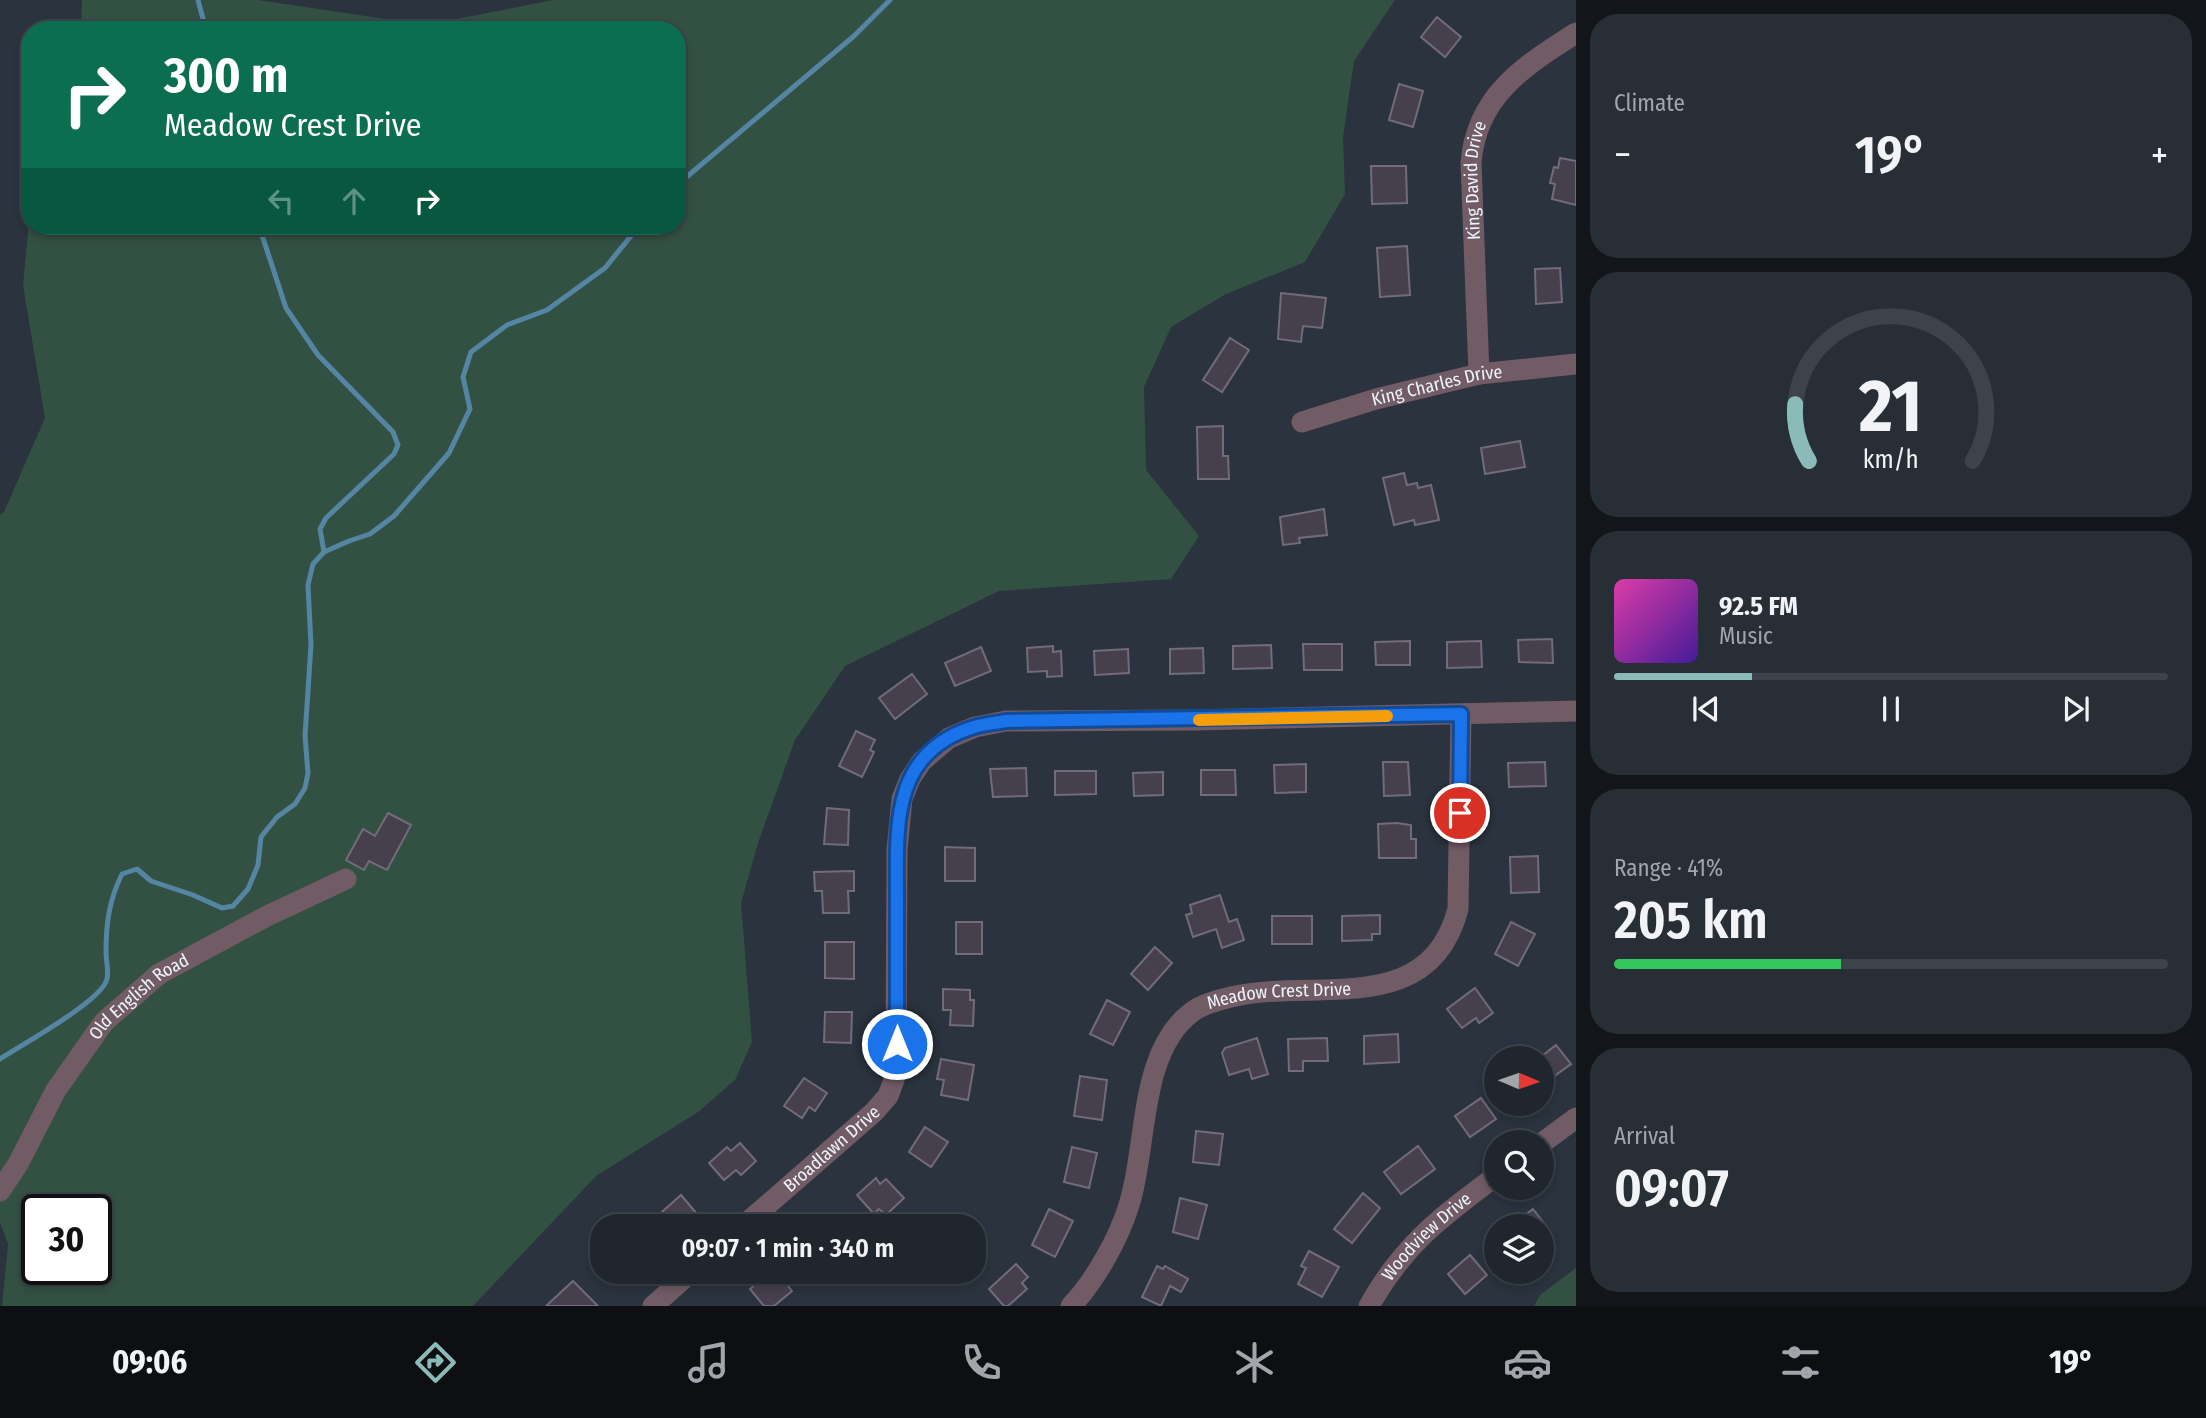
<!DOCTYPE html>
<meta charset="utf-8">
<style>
body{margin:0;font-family:"Fira Sans Condensed",sans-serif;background:#282e36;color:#f1f3f6;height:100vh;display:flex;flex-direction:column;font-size:26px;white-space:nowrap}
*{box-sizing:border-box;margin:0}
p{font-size:23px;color:#a2a5aa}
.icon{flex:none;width:38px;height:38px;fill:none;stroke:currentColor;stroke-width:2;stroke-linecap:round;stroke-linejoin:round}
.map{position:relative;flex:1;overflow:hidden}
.details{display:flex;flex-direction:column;gap:14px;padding:14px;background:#121519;width:630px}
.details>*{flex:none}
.banner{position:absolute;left:21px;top:21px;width:665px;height:214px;border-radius:28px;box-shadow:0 4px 10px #0003,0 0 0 2px #3d434a;background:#0b6e4f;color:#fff;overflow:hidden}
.needle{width:46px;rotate:92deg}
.buttons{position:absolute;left:1484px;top:1046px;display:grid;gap:14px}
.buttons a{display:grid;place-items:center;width:70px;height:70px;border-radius:50%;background:#20262e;box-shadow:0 4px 10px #0003,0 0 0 2px #3d434a;font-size:35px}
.speed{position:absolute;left:21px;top:1194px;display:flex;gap:14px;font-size:35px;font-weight:700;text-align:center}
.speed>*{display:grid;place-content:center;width:91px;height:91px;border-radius:50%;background:#20262e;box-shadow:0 4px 10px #0003,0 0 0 2px #3d434a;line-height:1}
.speed .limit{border:4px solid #111;border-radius:10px;background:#fff;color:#111}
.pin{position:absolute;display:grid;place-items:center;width:60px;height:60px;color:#fff;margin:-30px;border:4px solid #fff;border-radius:50%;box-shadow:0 2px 7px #0007}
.me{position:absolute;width:77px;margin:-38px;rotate:0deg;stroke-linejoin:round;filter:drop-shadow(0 0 5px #0008)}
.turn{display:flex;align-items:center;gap:24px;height:147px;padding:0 28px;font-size:32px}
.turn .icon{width:91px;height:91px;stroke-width:2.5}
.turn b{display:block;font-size:49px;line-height:60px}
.lanes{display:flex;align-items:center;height:66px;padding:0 28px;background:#0003;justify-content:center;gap:35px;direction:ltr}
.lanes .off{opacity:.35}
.big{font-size:52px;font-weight:600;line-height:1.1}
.details .tile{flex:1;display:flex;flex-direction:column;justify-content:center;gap:10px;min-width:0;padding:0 24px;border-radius:28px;background:#282e36}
.details .dial{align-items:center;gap:0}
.dial svg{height:182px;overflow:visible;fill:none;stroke:#3d434a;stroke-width:7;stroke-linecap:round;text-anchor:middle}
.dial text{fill:#f1f3f6;stroke:none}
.song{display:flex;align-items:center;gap:21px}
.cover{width:84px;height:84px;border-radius:10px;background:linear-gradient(135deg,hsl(320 70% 55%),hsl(260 70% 35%))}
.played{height:7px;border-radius:4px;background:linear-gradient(90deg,#8bbbb9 25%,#3d434a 25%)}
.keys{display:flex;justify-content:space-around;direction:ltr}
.heat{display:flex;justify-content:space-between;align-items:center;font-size:38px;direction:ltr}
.charge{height:10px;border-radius:5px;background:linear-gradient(90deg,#34c759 41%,#3d434a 0)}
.trip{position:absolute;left:590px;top:1214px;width:396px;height:70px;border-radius:28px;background:#20262e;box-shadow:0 4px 10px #0003,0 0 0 2px #3d434a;font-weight:600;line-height:70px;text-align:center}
.tabs{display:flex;height:112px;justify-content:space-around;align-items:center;background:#0d0f12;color:#a2a5aa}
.tabs .icon{width:49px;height:49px}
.tabs .current{color:#8bbbb9}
.tabs b{font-size:32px;color:#f1f3f6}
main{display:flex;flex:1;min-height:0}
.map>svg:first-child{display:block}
</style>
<main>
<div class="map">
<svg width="1576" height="1306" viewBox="0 0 1576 1306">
<rect width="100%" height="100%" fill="#2a333e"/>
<!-- green -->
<g fill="#335143" fill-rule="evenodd">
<path d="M 82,0 L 258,0 L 426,25 L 553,0 L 1395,0 L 1354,61 L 1343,137 L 1345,194 L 1305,262 L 1226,294 L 1171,327 L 1144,387 L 1146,470 L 1199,536 L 1171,579 L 999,591 L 845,666 L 795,740 L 758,843 L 741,903 L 752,1042 L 735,1080 L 698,1112 L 596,1176 L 473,1306 L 2,1306 L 8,1244 L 0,1222 L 0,515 L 4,512 L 45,418 L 23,285 L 30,213 L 30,226 L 677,226 L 677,30 L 81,30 ZM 37,1209 L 96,1209 L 96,1269 L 37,1269 Z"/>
<path d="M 1576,1268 L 1576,1306 L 1534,1306 L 1540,1295 Z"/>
</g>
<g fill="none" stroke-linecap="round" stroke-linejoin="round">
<!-- stream -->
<g stroke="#5486a4" stroke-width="5">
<path d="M 198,0 L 206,30"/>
<path d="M 677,185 L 854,36 L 890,0"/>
<path d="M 259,226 L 286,308 L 318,355 L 393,432 L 398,445 L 394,454 L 326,518 L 320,529 L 324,552"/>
<path d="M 0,1059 C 21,1045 102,1001 107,979 C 109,971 106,961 106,952 C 106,924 109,900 122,874 L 137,869 L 151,881 L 193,895 L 222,908 L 233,906 L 248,889 L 258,865 L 261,837 L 277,817 L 295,804 L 305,788 L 308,773 L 305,736 L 311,645 L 308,585 L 313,564 L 324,552 L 349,541 L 370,534 L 394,516 L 449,453 L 470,409 L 463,377 L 471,352 L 507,325 L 547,310 L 605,268 L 639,226"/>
</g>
</g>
<!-- building -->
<g fill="#46404d" stroke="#726b7a" stroke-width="2">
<path d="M 1437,17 L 1461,37 L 1445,57 L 1421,37 Z"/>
<path d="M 1399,84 L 1423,91 L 1413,127 L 1389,120 Z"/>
<path d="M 1560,158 L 1576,161 L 1576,205 L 1552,199 L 1555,184 L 1550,183 L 1554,167 L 1558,168 Z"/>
<path d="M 1371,166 L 1406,166 L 1407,203 L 1372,204 Z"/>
<path d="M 1407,246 L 1410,295 L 1380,297 L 1377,248 Z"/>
<path d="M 1560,268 L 1562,302 L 1536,304 L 1535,269 Z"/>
<path d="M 1281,293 L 1326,298 L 1322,328 L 1303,326 L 1301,342 L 1278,339 Z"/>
<path d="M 1230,338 L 1249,350 L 1222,392 L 1203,380 Z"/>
<path d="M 1223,426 L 1223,456 L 1228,456 L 1229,479 L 1198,479 L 1197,427 Z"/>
<path d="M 1520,441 L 1525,467 L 1485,474 L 1481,448 Z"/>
<path d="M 1404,473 L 1407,485 L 1417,483 L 1418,488 L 1431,485 L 1439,520 L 1415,525 L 1414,520 L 1394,525 L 1383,478 Z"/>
<path d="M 1324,509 L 1327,535 L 1299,538 L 1300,543 L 1283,545 L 1280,517 Z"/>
<path d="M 1552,639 L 1553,663 L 1519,662 L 1518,640 Z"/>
<path d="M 1410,641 L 1410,665 L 1376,665 L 1375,642 Z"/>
<path d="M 1481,641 L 1482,667 L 1447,668 L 1447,642 Z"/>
<path d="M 1303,644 L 1342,644 L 1342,670 L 1304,670 Z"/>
<path d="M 1271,645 L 1272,668 L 1233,669 L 1233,646 Z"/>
<path d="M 1053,646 L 1053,652 L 1061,651 L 1062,676 L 1047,677 L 1047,671 L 1028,672 L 1027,648 Z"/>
<path d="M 981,647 L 991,671 L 955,686 L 945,663 Z"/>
<path d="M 1203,648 L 1204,673 L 1170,674 L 1170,649 Z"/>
<path d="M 1128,649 L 1129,673 L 1095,675 L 1094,651 Z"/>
<path d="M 912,674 L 927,694 L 895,719 L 879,698 Z"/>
<path d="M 856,731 L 875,740 L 870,750 L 874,752 L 862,777 L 839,766 Z"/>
<path d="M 1383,762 L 1408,762 L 1410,795 L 1384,796 Z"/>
<path d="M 1545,762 L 1546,786 L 1509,787 L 1508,763 Z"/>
<path d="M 1306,764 L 1306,792 L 1275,793 L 1274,765 Z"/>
<path d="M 1026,768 L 1027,796 L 993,797 L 990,769 Z"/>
<path d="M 1201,770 L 1235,770 L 1236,795 L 1201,795 Z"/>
<path d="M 1055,771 L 1096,771 L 1096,794 L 1055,795 Z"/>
<path d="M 1163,772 L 1163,795 L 1134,796 L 1133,773 Z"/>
<path d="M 827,808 L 849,810 L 848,845 L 824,844 Z"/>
<path d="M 388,813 L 411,825 L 387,870 L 369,861 L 364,870 L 346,860 L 363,829 L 375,836 Z"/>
<path d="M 1397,823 L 1411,825 L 1411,839 L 1416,839 L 1416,858 L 1379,858 L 1378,824 Z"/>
<path d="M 945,847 L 975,848 L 975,881 L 945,881 Z"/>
<path d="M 1538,856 L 1539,892 L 1511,893 L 1510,857 Z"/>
<path d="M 854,871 L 854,891 L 848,891 L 849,913 L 823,913 L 822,891 L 815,891 L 814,872 Z"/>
<path d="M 1220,895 L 1229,922 L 1237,919 L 1244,940 L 1222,948 L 1216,929 L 1193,937 L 1186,915 L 1192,913 L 1190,905 Z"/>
<path d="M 1380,915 L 1380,934 L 1372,934 L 1372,940 L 1342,941 L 1342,916 Z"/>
<rect x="1272" y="916" width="40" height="28"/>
<rect x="956" y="922" width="26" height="32"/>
<path d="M 1511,922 L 1535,934 L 1518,966 L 1495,954 Z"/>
<path d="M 825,942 L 854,942 L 854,979 L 825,978 Z"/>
<path d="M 1155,947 L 1172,963 L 1148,990 L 1131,974 Z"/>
<path d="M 1475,988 L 1493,1013 L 1479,1023 L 1476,1018 L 1462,1028 L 1447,1009 Z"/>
<path d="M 943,989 L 970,990 L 970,1000 L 974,1000 L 973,1026 L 950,1025 L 951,1010 L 943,1010 Z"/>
<path d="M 1107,1000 L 1130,1012 L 1113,1045 L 1090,1034 Z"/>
<path d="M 825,1012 L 852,1012 L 851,1043 L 824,1042 Z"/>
<path d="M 1398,1034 L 1399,1062 L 1364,1064 L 1364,1036 Z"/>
<path d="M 1257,1038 L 1268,1074 L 1252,1079 L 1249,1069 L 1229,1075 L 1222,1053 L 1225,1048 Z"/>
<path d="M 1327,1038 L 1328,1061 L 1303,1061 L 1303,1071 L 1289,1071 L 1288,1039 Z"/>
<path d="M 1556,1045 L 1571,1064 L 1542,1085 L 1542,1056 Z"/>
<path d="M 941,1059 L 974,1065 L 968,1100 L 941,1095 L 944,1080 L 937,1079 Z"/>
<path d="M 1080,1076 L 1107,1080 L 1102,1120 L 1074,1116 Z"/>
<path d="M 804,1078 L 827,1093 L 815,1111 L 809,1107 L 802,1118 L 784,1106 Z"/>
<path d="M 1481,1098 L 1496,1119 L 1470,1137 L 1455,1116 Z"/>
<path d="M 925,1127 L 948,1142 L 931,1167 L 909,1152 Z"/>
<path d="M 1196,1131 L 1223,1134 L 1219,1165 L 1193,1162 Z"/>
<path d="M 740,1143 L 756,1161 L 741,1175 L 736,1170 L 724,1180 L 709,1163 L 727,1147 L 731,1151 Z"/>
<path d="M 1418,1146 L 1435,1169 L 1401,1194 L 1384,1172 Z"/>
<path d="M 1072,1147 L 1097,1153 L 1089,1188 L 1064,1182 Z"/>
<path d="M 876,1178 L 880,1184 L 886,1179 L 904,1198 L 886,1215 L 879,1209 L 874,1214 L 857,1195 Z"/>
<path d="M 1363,1193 L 1380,1208 L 1352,1243 L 1334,1229 Z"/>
<path d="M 681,1195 L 697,1214 L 682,1227 L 663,1227 L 655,1218 Z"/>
<path d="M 1180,1198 L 1207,1205 L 1198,1239 L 1173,1232 Z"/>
<path d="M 1049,1209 L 1073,1221 L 1055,1257 L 1032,1245 Z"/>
<path d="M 1533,1209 L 1547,1227 L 1510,1227 Z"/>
<path d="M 1309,1251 L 1339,1267 L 1322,1297 L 1298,1284 L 1306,1268 L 1301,1266 Z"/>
<path d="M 1470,1255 L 1487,1275 L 1465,1294 L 1448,1274 Z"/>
<path d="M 1016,1264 L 1028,1277 L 1022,1283 L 1027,1289 L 1008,1306 L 1004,1306 L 989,1289 Z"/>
<path d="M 1157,1266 L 1163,1269 L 1165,1266 L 1188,1279 L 1181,1292 L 1170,1286 L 1161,1306 L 1142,1297 Z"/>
<path d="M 770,1272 L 777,1272 L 792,1291 L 774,1306 L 764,1306 L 750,1289 Z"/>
<path d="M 573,1281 L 598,1306 L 546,1306 Z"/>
</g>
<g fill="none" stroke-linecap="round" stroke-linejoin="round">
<!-- minor -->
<g stroke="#715b65" stroke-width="21">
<path id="s1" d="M 1479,374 L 1471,163 C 1476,96 1524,66 1576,33"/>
<path id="s2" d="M 1302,422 L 1376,399 L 1479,374 L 1576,364"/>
<path d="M 1542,1143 L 1576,1118"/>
<path id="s3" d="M 0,1191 L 18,1164 L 56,1090 L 104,1022 L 159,974 L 267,916 L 346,879"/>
<path id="s4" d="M 742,1227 L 874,1112 L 888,1096 L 894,1080 L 896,1063 L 897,850 L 902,799 L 910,779 L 922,761 L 949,738 L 975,727 L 1006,721 L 1195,720 L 1576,711"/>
<path d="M 653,1306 L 691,1272"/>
<path id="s5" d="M 1071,1306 C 1095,1281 1119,1238 1129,1205 C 1148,1146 1138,1052 1192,1012 C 1202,1004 1219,1000 1231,997 C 1314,977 1429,1020 1458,909 L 1461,714"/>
<path id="s6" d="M 1369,1306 C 1403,1245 1441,1217 1496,1176"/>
</g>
</g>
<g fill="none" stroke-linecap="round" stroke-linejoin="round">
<defs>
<path id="route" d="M 897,1044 C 897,996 897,948 897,900 C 897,829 889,753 974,727 C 984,724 996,723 1006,721 L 1461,714 L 1460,813"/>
</defs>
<!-- route casing -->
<use href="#route" stroke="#114b97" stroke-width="18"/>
<!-- route -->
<use href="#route" stroke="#1a73e8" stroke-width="12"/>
<!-- slow -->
<path stroke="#f59e0b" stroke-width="12" d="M 1199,720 L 1387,716"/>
</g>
<g text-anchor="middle" stroke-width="7" stroke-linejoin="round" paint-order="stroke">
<!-- street labels -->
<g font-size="18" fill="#eef4fb" stroke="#161a1f">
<text dy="6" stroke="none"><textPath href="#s1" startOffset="194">King David Drive</textPath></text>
<text dy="6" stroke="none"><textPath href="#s2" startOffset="140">King Charles Drive</textPath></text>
<text dy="6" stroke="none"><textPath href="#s5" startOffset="415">Meadow Crest Drive</textPath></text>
<text dy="6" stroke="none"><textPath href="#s3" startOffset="242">Old English Road</textPath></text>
<text dy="6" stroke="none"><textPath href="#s4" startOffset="119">Broadlawn Drive</textPath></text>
<text dy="6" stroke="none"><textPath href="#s6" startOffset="91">Woodview Drive</textPath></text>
</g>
</g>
</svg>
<div class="buttons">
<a><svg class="needle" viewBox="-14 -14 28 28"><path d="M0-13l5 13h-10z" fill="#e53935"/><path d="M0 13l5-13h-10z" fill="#a2a5aa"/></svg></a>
<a><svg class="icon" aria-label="search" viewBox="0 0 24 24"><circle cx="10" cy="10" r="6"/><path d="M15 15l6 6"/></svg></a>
<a><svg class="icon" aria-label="layers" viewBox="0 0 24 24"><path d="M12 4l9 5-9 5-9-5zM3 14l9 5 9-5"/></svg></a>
</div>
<div class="speed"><div class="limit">30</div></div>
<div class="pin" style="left:1460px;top:813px;background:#d93025"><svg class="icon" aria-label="arrive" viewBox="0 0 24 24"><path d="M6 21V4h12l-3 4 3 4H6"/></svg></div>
<svg class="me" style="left:897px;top:1044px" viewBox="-20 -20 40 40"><circle r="17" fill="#1a73e8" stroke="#fff" stroke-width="3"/><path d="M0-11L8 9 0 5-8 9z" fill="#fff"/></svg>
<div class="trip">09:07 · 1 min · 340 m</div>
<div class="banner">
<div class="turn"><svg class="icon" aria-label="right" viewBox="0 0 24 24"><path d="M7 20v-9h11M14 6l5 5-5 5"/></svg><div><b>300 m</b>Meadow Crest Drive</div></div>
<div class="lanes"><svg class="icon off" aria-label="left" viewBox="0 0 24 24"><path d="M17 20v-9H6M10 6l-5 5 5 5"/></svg><svg class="icon off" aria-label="ahead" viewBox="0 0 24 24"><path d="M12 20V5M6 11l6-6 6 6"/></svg><svg class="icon" aria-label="right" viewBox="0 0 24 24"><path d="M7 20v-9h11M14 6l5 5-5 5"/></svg></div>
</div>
</div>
<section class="details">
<div class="tile"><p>Climate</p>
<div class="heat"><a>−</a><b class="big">19°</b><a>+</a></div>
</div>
<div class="tile dial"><svg viewBox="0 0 100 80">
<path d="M14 69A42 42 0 1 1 86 69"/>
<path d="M14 69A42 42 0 0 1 8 44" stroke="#8bbbb9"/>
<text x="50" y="56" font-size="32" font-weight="700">21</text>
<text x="50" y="72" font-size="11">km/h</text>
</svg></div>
<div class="tile">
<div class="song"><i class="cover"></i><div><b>92.5 FM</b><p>Music</p></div></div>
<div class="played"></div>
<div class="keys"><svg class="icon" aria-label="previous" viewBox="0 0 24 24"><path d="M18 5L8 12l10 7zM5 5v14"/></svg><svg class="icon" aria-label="pause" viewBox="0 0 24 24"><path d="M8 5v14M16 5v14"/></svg><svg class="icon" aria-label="next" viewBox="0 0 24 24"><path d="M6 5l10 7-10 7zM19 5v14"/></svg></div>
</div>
<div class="tile"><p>Range · 41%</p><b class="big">205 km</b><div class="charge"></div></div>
<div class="tile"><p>Arrival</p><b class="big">09:07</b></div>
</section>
</main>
<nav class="tabs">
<b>09:06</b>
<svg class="icon current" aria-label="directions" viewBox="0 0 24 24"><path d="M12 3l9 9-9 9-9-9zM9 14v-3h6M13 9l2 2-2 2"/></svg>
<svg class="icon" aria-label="music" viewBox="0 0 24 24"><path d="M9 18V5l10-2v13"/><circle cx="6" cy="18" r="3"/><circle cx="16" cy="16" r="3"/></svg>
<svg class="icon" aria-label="phone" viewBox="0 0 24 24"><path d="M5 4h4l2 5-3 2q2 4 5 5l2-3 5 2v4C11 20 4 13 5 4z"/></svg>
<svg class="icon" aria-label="climate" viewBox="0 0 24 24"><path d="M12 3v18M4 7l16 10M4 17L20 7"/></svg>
<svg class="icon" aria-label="car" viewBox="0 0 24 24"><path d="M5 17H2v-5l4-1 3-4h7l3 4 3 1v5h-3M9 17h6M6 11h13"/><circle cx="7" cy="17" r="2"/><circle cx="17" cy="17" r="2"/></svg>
<svg class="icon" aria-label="filters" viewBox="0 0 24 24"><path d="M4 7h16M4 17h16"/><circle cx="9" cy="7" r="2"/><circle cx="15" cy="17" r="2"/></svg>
<b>19°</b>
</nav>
